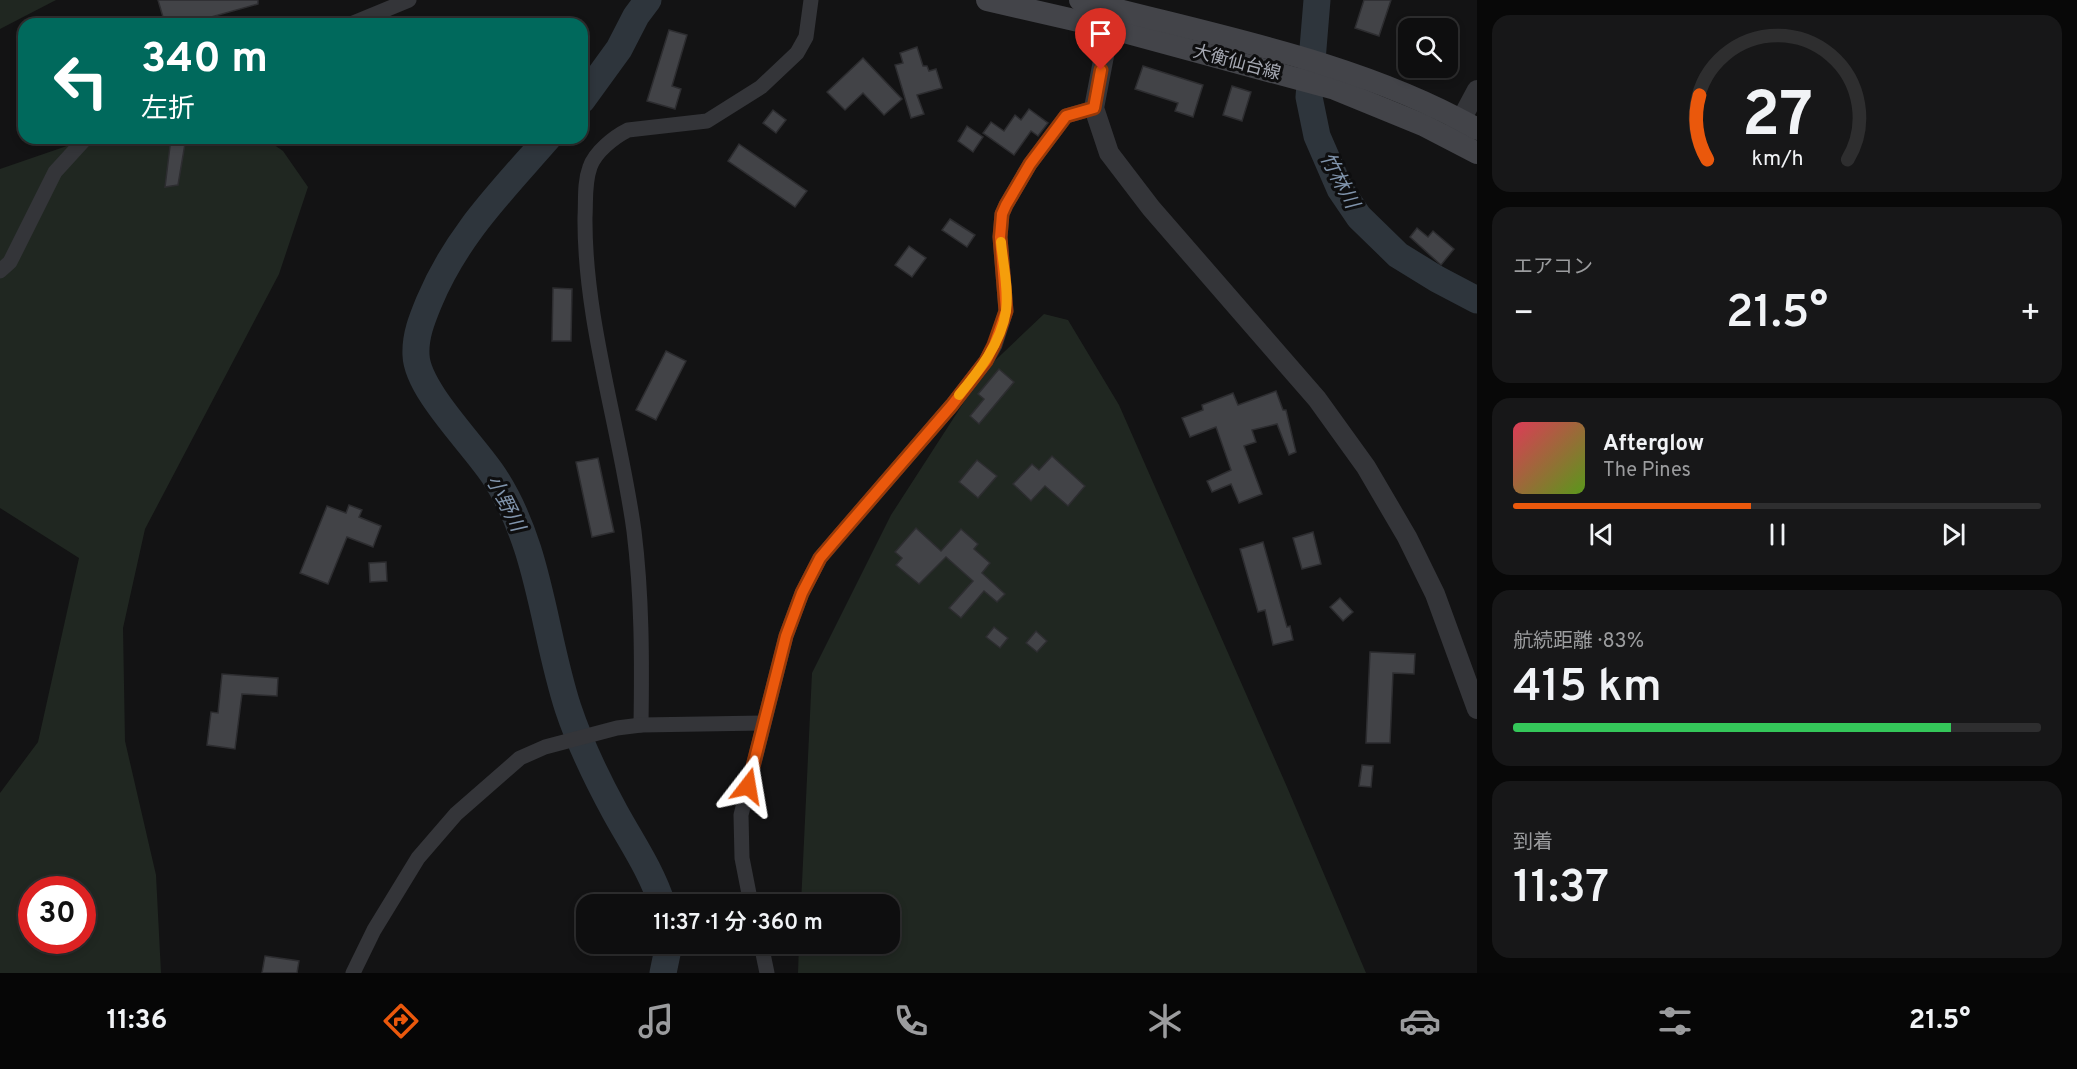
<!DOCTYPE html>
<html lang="ja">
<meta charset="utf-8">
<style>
body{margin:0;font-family:Overpass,"Noto Sans JP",sans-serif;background:#171718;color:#f1f3f6;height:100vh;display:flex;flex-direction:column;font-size:22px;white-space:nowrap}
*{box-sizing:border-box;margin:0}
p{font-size:20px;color:#9b9c9e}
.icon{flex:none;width:33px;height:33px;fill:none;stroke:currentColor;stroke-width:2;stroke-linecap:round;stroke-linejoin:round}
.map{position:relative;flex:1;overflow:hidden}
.details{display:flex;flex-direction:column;gap:15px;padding:15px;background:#080808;width:600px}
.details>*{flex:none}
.hud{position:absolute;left:18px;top:18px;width:570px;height:126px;border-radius:18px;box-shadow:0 3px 9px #0003,0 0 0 2px #2e2e2f;background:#00695c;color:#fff;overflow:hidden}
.tools{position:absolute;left:1398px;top:18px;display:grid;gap:12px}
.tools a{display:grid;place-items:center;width:60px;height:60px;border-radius:12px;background:#0e0e0f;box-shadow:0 3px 9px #0003,0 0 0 2px #2e2e2f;font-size:30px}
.speed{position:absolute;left:18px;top:876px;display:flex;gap:12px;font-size:30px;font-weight:700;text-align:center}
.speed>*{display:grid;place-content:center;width:78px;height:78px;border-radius:50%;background:#0e0e0f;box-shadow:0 3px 9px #0003,0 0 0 2px #2e2e2f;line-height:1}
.speed .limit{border:9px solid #d22;background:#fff;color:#111}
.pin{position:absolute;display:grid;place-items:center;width:51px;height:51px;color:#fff;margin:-62px -26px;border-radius:50% 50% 50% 0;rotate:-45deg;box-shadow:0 0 6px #0007}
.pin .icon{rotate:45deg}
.me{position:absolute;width:66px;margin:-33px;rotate:14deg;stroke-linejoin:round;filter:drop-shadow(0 0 4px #0008)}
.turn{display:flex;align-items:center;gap:21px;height:126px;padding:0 24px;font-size:27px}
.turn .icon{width:78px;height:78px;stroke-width:2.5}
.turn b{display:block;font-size:42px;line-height:51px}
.big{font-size:45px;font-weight:600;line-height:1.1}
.details .widget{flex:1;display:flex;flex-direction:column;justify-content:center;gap:9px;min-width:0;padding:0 21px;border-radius:18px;background:#171718}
.details .dial{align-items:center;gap:0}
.dial svg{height:156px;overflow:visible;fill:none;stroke:#2e2e2f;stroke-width:7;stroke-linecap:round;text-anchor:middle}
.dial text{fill:#f1f3f6;stroke:none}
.song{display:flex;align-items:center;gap:18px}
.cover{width:72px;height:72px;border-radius:9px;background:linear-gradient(135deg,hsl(350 70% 55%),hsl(90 70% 35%))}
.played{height:6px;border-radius:3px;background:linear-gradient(90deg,#ea580c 45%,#2e2e2f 45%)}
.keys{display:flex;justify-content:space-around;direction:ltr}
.heat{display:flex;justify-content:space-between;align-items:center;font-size:33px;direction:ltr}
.charge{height:9px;border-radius:4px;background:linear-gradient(90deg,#34c759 83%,#2e2e2f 0)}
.trip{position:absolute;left:576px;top:894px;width:324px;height:60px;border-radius:18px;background:#0e0e0f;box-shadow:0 3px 9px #0003,0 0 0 2px #2e2e2f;font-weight:600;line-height:60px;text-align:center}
.dock{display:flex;height:96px;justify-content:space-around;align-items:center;background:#060606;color:#9b9c9e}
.dock .icon{width:42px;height:42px}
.dock .active{color:#ea580c}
.dock b{font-size:27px;color:#f1f3f6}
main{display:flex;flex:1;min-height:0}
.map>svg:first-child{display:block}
</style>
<main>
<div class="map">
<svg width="1477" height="973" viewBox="0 0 1477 973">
<rect width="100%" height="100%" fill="#131314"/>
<!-- green -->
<g fill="#202721" fill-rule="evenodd">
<path d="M 0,0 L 56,0 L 0,29 Z"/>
<path d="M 90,138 L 264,138 L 283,151 L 308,187 L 279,274 L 145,529 L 123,628 L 125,741 L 156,875 L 161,973 L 0,973 L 0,793 L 38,742 L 79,558 L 0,508 L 0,169 ZM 32,890 L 82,890 L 82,940 L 32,940 Z"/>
<path d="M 1044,314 L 1068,320 L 1119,405 L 1287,787 L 1366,973 L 798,973 L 799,944 L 890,944 L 890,904 L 801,904 L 812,673 L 891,515 L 984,371 Z"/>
</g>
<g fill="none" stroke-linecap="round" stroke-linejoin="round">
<!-- river -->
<g stroke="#2e353c" stroke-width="27">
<path d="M 1317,0 L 1309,97 L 1317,136 L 1340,189 L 1359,217 L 1398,255 L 1437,279 L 1477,300"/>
<path d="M 582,100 L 619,49 L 636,16 L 648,0"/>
<path d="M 548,138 C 501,192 457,235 429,302 C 422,319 415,336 416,355 C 417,390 474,445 494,476 C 540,546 543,631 568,708 C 580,744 597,779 615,812 C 632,843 651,870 662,904"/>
<path d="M 663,973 L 669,944"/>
</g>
</g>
<!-- building -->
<g fill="#424347" stroke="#2d2d30" stroke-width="1.5">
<path d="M 158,0 L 258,0 L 258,4 L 186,24 L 165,24 Z"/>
<path d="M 1364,0 L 1391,0 L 1379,36 L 1355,28 Z"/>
<path d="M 669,30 L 687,35 L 672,86 L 681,89 L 675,109 L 647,101 Z"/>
<path d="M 917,47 L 923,66 L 927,66 L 929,71 L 936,69 L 942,88 L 917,95 L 924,114 L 911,118 L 895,65 L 903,63 L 900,53 Z"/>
<path d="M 863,58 L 902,99 L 884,115 L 863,93 L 845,110 L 827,92 Z"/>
<path d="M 1143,66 L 1203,85 L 1193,117 L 1175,111 L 1178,103 L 1135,89 Z"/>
<path d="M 1232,86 L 1251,92 L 1242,121 L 1223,115 Z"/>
<path d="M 1029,109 L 1048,123 L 1038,136 L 1031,131 L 1014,155 L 983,133 L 991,122 L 1004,131 L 1015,115 L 1021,120 Z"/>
<path d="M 773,110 L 786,120 L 776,133 L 763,123 Z"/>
<path d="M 967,126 L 983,137 L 973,152 L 958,141 Z"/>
<path d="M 171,138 L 186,138 L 178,185 L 165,187 Z"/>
<path d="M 739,144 L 807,191 L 795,207 L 728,161 Z"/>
<path d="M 950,219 L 975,235 L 967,247 L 942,230 Z"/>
<path d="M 1417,228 L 1428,237 L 1433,231 L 1454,249 L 1441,265 L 1410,237 Z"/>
<path d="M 909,246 L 926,258 L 912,277 L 895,265 Z"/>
<path d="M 553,288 L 572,289 L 571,341 L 552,341 Z"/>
<path d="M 666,351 L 686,361 L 656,420 L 636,410 Z"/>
<path d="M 999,369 L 1014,382 L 979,424 L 970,416 L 984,399 L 978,394 Z"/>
<path d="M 1276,391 L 1283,410 L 1286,410 L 1296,452 L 1289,455 L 1277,424 L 1252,430 L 1256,442 L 1244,446 L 1262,494 L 1239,503 L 1231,484 L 1212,492 L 1207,481 L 1231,470 L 1216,427 L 1190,437 L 1182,418 L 1203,410 L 1202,405 L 1233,393 L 1238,405 Z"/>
<path d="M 1052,456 L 1085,486 L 1068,506 L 1045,486 L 1031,501 L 1013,484 L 1032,464 L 1039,470 Z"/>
<path d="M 598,458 L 614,532 L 592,537 L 576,462 Z"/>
<path d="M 977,460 L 997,476 L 978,498 L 959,482 Z"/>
<path d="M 349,505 L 362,510 L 359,517 L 381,526 L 373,547 L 347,537 L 328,584 L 300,573 L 327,506 L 346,513 Z"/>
<path d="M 916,528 L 941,551 L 961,529 L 978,544 L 974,549 L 990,563 L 982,573 L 1005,594 L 997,602 L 984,591 L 961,618 L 949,608 L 973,581 L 946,557 L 919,584 L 896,565 L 902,558 L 895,552 Z"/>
<path d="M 1313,532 L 1321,564 L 1302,569 L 1293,538 Z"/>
<path d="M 1263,542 L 1287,627 L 1290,626 L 1293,640 L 1273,645 L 1265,610 L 1258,612 L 1240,549 Z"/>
<path d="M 386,562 L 387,581 L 370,582 L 369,563 Z"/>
<path d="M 1340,598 L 1353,612 L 1343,621 L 1330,607 Z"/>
<path d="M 994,627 L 1008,638 L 1000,648 L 986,637 Z"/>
<path d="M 1036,631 L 1047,641 L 1037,652 L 1026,643 Z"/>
<path d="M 1370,652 L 1415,654 L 1414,674 L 1393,673 L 1390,743 L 1366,743 Z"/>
<path d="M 222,674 L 278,678 L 277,696 L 242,694 L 235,749 L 207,745 L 211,712 L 218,713 Z"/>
<path d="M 1362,765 L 1373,766 L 1371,787 L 1359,786 Z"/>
<path d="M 265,956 L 299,961 L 297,973 L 262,973 Z"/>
</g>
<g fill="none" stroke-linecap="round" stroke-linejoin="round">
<!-- minor -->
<g stroke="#343539" stroke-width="15">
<path d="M 351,24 L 409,0"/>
<path d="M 0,271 L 10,262 L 55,172 L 86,138"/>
<path d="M 641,725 C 642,660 642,596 634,531 C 620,428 584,320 585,217 C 586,201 584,183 590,167 C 595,152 614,137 628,130 L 707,121 L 761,87 L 797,53 L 806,37 L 811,0"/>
<path d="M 751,904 L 742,858 L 741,815 L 786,636 L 802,593 L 820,558 L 952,405 L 986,361 L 995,345 L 1006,311 L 1000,237 L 1002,214 L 1006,205 L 1030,164 L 1066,116 L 1094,108"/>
<path d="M 761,944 L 767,973"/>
<path d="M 353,973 L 374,930 L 418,858 L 456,814 L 520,758 L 545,747 L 617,728 L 641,725 L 763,723"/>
</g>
<!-- tertiary -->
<g stroke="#343539" stroke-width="20">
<path d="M 1112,14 L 1094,108 L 1109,153 L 1151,208 L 1317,399 L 1366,467 L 1407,537 L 1435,594 L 1477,709"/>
<path d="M 1454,133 L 1477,90"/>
</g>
<!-- secondary -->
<g stroke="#434449" stroke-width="22">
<path d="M 987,0 L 1109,28 L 1335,89 L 1423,125 L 1477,153"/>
<path d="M 1080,0 C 1211,35 1358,61 1477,129"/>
</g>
</g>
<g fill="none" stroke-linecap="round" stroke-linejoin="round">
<defs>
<path id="route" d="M 748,786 L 786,636 L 802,593 L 820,558 L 837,538 L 952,405 L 986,361 L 994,345 L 1006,311 L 1000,237 L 1002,214 L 1006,205 L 1030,164 L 1066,116 L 1094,108 L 1101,70"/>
</defs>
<!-- route casing -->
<use href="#route" stroke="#983908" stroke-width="15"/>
<!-- route -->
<use href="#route" stroke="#ea580c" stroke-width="10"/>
<!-- slow -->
<path stroke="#f59e0b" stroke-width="10" d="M 959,395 C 979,371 1001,343 1006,311 C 1009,289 1003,264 1001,242"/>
</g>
<g text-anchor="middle" stroke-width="6" stroke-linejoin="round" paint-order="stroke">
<!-- street labels -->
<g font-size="18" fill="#a6a9b3" stroke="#0e0e0f">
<text transform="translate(1237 62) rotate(15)" y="6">大衡仙台線</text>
</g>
<!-- water labels -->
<g font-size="20" font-style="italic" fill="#8094ac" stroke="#0e0e0f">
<text transform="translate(1340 180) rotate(62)" y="7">竹林川</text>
<text transform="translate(506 503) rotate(63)" y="7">小野川</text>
</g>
</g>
</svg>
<div class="tools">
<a><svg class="icon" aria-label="search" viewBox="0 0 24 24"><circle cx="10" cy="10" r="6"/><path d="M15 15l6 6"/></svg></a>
</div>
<div class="speed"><div class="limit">30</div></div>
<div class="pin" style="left:1101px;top:70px;background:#d93025"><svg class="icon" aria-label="arrive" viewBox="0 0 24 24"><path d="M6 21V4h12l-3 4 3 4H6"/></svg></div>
<svg class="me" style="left:748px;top:786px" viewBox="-20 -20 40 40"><path d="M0-17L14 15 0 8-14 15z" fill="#ea580c" stroke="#fff" stroke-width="4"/></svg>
<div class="trip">11:37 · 1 分 · 360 m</div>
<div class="hud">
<div class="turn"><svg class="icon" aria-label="left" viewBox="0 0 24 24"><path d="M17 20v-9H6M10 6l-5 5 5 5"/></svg><div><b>340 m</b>左折</div></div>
</div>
</div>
<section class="details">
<div class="widget dial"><svg viewBox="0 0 100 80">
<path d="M14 69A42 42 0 1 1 86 69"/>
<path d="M14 69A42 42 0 0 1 10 36" stroke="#ea580c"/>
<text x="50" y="56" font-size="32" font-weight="700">27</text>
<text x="50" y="72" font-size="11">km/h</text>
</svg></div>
<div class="widget"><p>エアコン</p>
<div class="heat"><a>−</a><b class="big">21.5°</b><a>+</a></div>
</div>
<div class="widget">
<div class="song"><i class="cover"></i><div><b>Afterglow</b><p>The Pines</p></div></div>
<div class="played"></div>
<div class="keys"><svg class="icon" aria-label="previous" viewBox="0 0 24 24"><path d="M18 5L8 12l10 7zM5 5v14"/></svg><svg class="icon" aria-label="pause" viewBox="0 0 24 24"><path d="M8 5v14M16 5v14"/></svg><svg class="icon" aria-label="next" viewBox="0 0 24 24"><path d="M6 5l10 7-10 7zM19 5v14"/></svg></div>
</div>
<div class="widget"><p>航続距離 · 83%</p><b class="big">415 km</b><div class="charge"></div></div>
<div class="widget"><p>到着</p><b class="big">11:37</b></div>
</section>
</main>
<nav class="dock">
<b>11:36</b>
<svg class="icon active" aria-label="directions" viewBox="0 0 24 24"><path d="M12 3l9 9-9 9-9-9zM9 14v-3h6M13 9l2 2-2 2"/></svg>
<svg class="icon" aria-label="music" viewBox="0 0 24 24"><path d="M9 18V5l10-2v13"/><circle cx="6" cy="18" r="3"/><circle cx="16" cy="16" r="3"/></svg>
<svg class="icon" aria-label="phone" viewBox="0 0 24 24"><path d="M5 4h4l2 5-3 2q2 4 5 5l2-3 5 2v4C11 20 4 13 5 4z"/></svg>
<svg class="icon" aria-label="climate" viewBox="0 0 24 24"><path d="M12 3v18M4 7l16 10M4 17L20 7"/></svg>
<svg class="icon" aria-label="car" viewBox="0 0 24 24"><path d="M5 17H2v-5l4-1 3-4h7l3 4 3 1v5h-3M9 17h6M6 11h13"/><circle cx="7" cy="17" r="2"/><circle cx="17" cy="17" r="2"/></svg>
<svg class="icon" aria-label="filters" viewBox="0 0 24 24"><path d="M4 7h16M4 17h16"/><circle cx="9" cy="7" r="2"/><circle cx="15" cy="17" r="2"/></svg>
<b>21.5°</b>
</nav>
